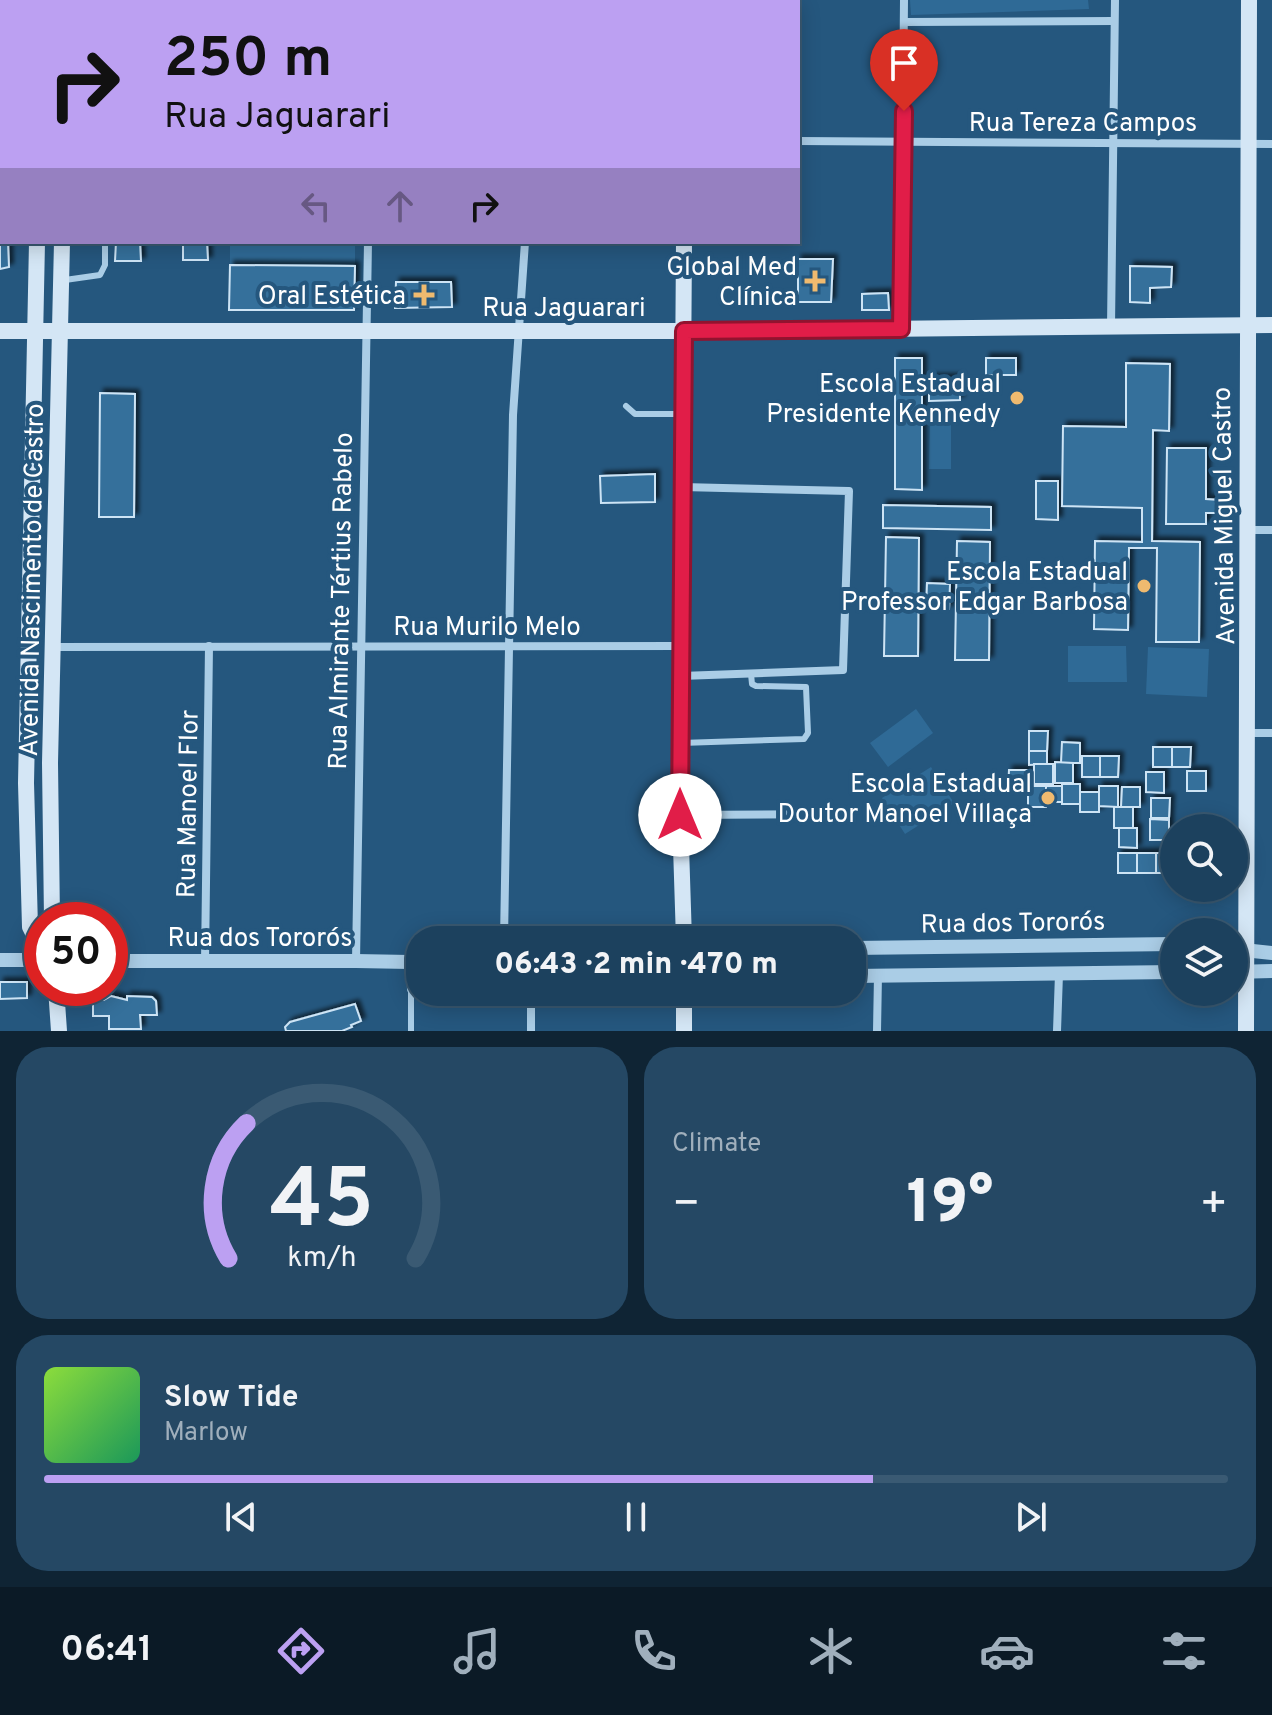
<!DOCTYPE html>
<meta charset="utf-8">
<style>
body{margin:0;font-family:Overpass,sans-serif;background:#254864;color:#f1f3f6;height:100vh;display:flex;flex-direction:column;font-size:30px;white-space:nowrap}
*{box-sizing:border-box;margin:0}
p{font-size:26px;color:#a0afbc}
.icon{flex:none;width:44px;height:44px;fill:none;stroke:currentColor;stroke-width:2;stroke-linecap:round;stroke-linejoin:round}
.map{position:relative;height:1031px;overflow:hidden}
.drawer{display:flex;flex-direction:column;gap:16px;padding:16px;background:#0f2434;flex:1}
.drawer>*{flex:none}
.guide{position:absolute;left:0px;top:0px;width:800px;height:244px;box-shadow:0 4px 20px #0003,0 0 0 2px #3a5a73;background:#bca0f2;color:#111;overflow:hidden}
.buttons{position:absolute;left:1160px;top:814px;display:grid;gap:16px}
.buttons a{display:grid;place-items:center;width:88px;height:88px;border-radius:50%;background:#1c415e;box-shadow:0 4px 20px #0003,0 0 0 2px #3a5a73;font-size:40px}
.speed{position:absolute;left:24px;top:902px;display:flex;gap:16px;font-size:40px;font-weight:700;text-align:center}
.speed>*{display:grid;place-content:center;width:104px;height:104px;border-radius:50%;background:#1c415e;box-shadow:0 4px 20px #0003,0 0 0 2px #3a5a73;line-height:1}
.speed .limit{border:12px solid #d22;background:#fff;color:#111}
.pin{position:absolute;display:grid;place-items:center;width:68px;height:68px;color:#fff;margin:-82px -34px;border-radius:50% 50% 50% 0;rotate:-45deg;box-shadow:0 0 8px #0007}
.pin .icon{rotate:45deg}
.me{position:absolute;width:88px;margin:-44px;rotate:0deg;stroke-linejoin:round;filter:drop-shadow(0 0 6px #0008)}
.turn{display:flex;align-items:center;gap:28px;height:168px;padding:0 32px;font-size:36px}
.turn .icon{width:104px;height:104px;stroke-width:2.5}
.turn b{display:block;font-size:56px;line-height:68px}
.lanes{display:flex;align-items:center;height:76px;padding:0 32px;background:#0003;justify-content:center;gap:40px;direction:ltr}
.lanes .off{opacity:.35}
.big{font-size:60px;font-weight:800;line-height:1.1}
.drawer .tile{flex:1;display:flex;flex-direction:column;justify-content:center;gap:12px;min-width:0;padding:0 28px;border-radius:32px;background:#254864}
.drawer .dial{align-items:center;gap:0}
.dial svg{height:208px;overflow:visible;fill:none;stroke:#3a5a73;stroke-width:7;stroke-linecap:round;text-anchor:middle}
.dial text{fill:#f1f3f6;stroke:none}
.song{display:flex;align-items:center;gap:24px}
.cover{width:96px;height:96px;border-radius:12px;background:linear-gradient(135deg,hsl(90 70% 55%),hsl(150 70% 35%))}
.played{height:8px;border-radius:4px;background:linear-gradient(90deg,#bca0f2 70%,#3a5a73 70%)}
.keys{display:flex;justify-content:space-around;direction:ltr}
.heat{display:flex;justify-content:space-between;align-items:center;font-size:44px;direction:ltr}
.drawer .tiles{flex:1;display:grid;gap:16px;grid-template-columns:1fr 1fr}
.tile:last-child{grid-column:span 2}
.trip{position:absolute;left:406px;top:926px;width:460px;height:80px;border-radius:32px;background:#1c415e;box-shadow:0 4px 20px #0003,0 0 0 2px #3a5a73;font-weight:800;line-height:80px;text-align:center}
.tabs{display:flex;height:128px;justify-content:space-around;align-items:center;background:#0b1a26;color:#a0afbc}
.tabs .icon{width:56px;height:56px}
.tabs .current{color:#bca0f2}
.tabs b{font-size:36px;color:#f1f3f6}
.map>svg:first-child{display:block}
</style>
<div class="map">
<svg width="1272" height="1031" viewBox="0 0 1272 1031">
<defs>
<filter id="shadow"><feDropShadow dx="4" dy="-4" stdDeviation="2" flood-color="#0009"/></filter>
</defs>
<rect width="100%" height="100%" fill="#25577e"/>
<!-- green -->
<g fill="#2f6a96">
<path d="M 910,0 L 1088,0 L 1089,9 L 911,15 Z"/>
<path d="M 230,242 L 355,242 L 355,266 L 230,265 Z"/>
<path d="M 930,418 L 951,418 L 951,469 L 929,469 Z"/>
<path d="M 1068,646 L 1126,646 L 1127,682 L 1068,682 Z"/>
<path d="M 1148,647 L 1209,649 L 1207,697 L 1146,694 Z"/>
<path d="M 916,709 L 933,733 L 888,767 L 870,743 Z"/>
<path d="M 931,767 L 954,803 L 905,834 L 882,798 Z"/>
</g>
<!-- building -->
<g fill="#356f9b" stroke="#cde4f5" stroke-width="2" filter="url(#shadow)">
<path d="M 0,215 L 2,242 L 8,242 L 9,267 L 0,269 Z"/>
<path d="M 116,242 L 140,242 L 141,261 L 115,261 Z"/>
<path d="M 183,242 L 207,242 L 208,260 L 183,260 Z"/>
<path d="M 798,259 L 833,259 L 831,302 L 798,302 Z"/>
<path d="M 230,265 L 355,266 L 354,310 L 229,310 Z"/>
<path d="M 1130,266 L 1172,267 L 1171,287 L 1150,288 L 1150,303 L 1130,302 Z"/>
<path d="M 396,282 L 451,282 L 452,307 L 395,308 Z"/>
<path d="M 888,293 L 889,310 L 862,310 L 862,294 Z"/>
<path d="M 895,358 L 922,358 L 922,490 L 895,489 Z"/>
<rect x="986" y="358" width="30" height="17"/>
<path d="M 1126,363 L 1170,364 L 1169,431 L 1153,430 L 1152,541 L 1200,542 L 1199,642 L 1156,642 L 1157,548 L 1129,548 L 1128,630 L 1094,629 L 1095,541 L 1142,542 L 1142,508 L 1062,506 L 1063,426 L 1126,427 Z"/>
<path d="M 929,378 L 960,378 L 960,400 L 929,401 Z"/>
<path d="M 100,393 L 135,394 L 134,517 L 99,517 Z"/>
<path d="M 1167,448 L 1206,448 L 1206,499 L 1220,500 L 1220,513 L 1206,513 L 1206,524 L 1166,524 Z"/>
<path d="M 655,474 L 655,502 L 601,503 L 600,476 Z"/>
<path d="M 1036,481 L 1058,481 L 1058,520 L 1036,519 Z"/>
<path d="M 883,505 L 991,507 L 991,530 L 883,528 Z"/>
<path d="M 886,537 L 919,538 L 918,656 L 884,656 Z"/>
<path d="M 957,541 L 990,542 L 989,660 L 955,660 Z"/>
<path d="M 927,583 L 950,584 L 949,609 L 926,609 Z"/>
<path d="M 1029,731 L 1048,731 L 1047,751 L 1029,751 Z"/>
<path d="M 1062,742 L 1080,743 L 1080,763 L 1061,763 Z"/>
<rect x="1153" y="747" width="19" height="20"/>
<path d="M 1172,747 L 1191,747 L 1190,767 L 1172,767 Z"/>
<path d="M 1029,751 L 1047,751 L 1047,764 L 1029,765 Z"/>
<rect x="1082" y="756" width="18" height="21"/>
<path d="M 1100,756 L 1119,756 L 1118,777 L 1100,777 Z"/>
<path d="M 1055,762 L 1073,763 L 1073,783 L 1055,783 Z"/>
<rect x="1034" y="764" width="19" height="20"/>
<path d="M 1009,770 L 1027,770 L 1028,791 L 1008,791 Z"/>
<rect x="1187" y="771" width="19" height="20"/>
<path d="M 1146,772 L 1164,772 L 1164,793 L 1146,792 Z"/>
<rect x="1062" y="784" width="18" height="20"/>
<rect x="1028" y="786" width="18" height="21"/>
<rect x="1046" y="786" width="16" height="16"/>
<path d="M 1099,786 L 1118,786 L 1118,807 L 1099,806 Z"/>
<path d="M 1122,787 L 1140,787 L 1140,807 L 1121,807 Z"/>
<rect x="1080" y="792" width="19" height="20"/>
<path d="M 1151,798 L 1170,798 L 1169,818 L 1151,818 Z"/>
<rect x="1114" y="807" width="19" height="21"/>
<path d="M 1150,819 L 1169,820 L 1169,840 L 1150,840 Z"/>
<path d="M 1119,828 L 1137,828 L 1137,848 L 1119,847 Z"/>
<rect x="1118" y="853" width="19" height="20"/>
<rect x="1137" y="853" width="19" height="20"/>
<rect x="1156" y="853" width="18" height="20"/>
<path d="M 0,982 L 27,982 L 27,998 L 0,999 Z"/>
<path d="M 111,996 L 127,1000 L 127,996 L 152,997 L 156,1001 L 157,1015 L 140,1015 L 141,1029 L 109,1029 L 109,1016 L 93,1016 L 93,1002 L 96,997 L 104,1000 Z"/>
<path d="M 355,1004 L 361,1021 L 351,1025 L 352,1027 L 342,1031 L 286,1031 L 285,1027 L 290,1022 Z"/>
</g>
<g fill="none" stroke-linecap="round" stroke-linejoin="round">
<!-- service -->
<g stroke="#aacde6" stroke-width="6">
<path d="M 0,207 L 2,207"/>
<path d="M 65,280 L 100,275 L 105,265 L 105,242"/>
<path d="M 626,406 L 635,414 L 682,414"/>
<path d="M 681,743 L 804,739 L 808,733 L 806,687 L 756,686 L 752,684 L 751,674"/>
<path d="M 411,989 L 411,1031"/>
</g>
<!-- minor -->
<g stroke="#aacde6" stroke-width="8">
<path d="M 904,22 L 1114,21"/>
<path d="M 0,88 L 2,88"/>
<path d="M 798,141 L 1272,144"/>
<path d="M 1111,327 L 1115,0"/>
<path d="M 901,329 L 904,0"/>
<path d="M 1248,530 L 1272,530"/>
<path d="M 53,647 L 681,646"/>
<path d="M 681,676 L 843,670 L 849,491 L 682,487"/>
<path d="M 1249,733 L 1272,733"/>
<path d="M 680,815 L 844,814"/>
<path d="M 504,940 L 513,415 L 525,242"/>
<path d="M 356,961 L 368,242"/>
<path d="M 205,962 L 209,646"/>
<path d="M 410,962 L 411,989"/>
<path d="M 531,992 L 531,1031"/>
<path d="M 877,1031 L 878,975"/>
<path d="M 1057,1031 L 1059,974"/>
</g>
<!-- tertiary -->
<g stroke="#aacde6" stroke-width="14">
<path d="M 852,948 L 1174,944"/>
<path d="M 1234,949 L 1272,953"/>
<path d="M 0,960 L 42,960"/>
<path d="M 110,961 L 356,961 L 410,962 L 420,966"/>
<path d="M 1234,972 L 1272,971"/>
<path d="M 852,976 L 1174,972"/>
</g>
<!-- secondary -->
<g stroke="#d4e6f5" stroke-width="16">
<path d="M 39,2 L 39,0"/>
<path d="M 66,2 L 66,0"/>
<path d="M 686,2 L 686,0"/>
<path d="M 37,242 L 26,783 L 30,927 L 42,951"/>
<path d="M 0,331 L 684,331 L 1272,325"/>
<path d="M 52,920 L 50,763 L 62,242"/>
<path d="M 684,940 L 680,815 L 684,242"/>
<path d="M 56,988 L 59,1031"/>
<path d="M 684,992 L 684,1031"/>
<path d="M 1246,1031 L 1249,0"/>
</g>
</g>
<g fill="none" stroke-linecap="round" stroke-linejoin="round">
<defs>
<path id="route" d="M 680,815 L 684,331 L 901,329 L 904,111"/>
</defs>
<!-- route casing -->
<use href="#route" stroke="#92132f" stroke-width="20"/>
<!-- route -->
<use href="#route" stroke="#e11d48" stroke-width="14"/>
</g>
<!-- markers -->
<g fill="#efba6f" stroke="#25577e" stroke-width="3">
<path d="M811 269h8v8h8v8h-8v8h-8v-8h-8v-8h8z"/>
<path d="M420 283h8v8h8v8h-8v8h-8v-8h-8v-8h8z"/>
<circle cx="1017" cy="398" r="8"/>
<circle cx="1144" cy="586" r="8"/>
<circle cx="1048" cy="798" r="8"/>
</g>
<g text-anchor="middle" stroke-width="8" stroke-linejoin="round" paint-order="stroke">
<!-- street labels -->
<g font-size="26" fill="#fff" stroke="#25577e">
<text x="1083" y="131">Rua Tereza Campos</text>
<text x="564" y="316">Rua Jaguarari</text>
<text transform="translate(1223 516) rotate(-91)" y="9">Avenida Miguel Castro</text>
<text transform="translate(31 580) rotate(-89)" y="9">Avenida Nascimento de Castro</text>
<text transform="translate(340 601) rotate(-89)" y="9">Rua Almirante Tértius Rabelo</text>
<text x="487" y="635">Rua Murilo Melo</text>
<text transform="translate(187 804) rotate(-89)" y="9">Rua Manoel Flor</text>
<text transform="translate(1013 922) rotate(-1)" y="9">Rua dos Tororós</text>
<text x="260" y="946">Rua dos Tororós</text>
</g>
<!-- poi labels -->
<g font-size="26" fill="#fff" stroke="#25577e" text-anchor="end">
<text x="797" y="275">Global Med<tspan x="797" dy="30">Clínica</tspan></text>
<text x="406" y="304">Oral Estética</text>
<text x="1001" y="392">Escola Estadual<tspan x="1001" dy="30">Presidente Kennedy</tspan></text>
<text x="1128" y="580">Escola Estadual<tspan x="1128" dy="30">Professor Edgar Barbosa</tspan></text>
<text x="1032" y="792">Escola Estadual<tspan x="1032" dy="30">Doutor Manoel Villaça</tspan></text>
</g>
</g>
</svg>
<div class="buttons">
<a><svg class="icon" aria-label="search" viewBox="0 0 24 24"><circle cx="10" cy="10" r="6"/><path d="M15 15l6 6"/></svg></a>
<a><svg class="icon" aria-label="layers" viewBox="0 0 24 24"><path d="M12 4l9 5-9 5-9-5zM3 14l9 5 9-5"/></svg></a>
</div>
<div class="speed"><div class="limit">50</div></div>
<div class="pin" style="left:904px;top:111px;background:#d93025"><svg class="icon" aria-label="arrive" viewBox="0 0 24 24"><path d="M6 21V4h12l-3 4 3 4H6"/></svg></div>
<svg class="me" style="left:680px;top:815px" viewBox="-20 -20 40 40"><circle r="19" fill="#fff"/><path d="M0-13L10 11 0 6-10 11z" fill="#e11d48"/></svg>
<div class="trip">06:43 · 2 min · 470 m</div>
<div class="guide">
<div class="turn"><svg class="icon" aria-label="right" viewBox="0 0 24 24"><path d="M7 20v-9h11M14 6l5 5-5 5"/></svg><div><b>250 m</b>Rua Jaguarari</div></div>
<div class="lanes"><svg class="icon off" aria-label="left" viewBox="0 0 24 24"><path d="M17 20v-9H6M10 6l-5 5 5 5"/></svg><svg class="icon off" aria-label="ahead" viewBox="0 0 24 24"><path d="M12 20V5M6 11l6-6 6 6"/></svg><svg class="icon" aria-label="right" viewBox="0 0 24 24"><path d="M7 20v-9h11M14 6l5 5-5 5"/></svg></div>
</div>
</div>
<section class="drawer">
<div class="tiles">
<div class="tile dial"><svg viewBox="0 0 100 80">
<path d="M14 69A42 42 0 1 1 86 69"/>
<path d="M14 69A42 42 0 0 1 21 17" stroke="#bca0f2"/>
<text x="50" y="56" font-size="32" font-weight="700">45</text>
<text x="50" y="72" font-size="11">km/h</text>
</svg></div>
<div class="tile"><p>Climate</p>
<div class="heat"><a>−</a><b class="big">19°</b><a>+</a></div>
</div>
<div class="tile">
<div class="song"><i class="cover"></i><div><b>Slow Tide</b><p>Marlow</p></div></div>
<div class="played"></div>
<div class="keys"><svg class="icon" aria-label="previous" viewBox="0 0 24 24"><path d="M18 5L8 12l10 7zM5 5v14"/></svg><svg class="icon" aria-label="pause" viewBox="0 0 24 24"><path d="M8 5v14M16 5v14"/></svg><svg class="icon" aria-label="next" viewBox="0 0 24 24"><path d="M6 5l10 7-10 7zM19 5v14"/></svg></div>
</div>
</div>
</section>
<nav class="tabs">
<b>06:41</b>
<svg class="icon current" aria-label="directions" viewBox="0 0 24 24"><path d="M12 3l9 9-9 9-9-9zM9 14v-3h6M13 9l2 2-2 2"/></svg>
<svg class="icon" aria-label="music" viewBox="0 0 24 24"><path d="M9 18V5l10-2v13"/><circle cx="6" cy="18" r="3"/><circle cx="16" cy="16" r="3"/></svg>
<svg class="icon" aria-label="phone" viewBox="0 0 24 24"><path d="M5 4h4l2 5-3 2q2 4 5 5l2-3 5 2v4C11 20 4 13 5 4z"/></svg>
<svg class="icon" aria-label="climate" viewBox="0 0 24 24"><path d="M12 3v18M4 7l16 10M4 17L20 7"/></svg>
<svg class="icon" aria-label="car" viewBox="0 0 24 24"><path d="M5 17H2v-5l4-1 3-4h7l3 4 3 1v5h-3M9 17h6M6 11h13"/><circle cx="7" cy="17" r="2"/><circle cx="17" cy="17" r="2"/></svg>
<svg class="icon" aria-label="filters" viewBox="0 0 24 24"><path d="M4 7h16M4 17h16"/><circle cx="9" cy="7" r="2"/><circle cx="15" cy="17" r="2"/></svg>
</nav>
